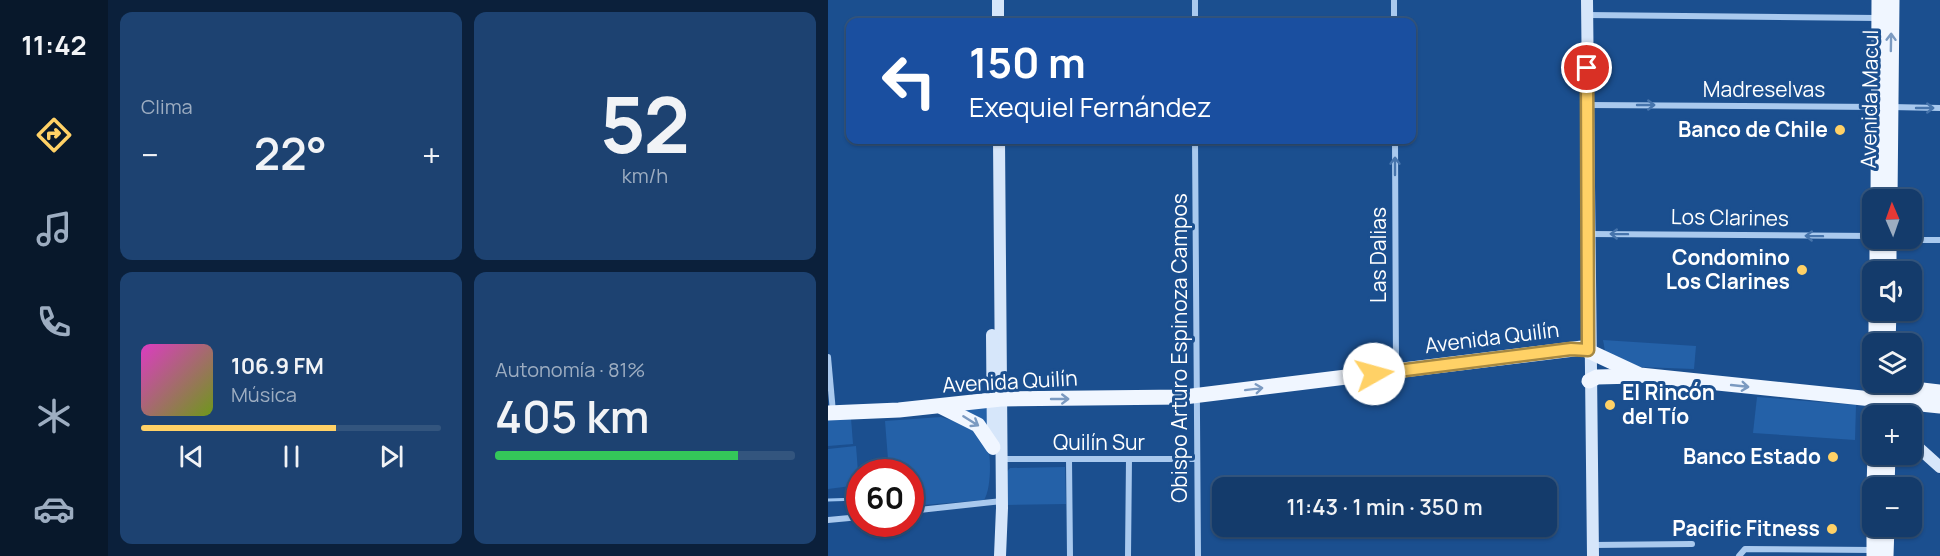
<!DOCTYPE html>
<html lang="es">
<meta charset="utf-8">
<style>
body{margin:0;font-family:Manrope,sans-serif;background:#1d4271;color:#f1f3f6;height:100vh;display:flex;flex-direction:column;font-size:22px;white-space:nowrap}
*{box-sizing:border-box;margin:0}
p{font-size:20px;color:#9dadc1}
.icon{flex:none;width:33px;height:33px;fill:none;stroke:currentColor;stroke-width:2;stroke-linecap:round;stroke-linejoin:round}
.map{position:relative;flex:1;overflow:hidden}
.drawer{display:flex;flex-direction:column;gap:12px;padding:12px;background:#0b203b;width:720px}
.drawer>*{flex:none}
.banner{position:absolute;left:18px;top:18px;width:570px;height:126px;border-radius:12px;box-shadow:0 2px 4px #0004,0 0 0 2px #33557e;background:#1a4fa0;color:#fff;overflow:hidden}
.needle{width:39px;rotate:358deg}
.tools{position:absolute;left:1034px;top:189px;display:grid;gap:12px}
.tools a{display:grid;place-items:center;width:60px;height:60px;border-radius:12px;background:#143b6b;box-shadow:0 2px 4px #0004,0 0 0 2px #33557e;font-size:30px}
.speed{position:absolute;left:18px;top:459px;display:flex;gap:12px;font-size:30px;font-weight:700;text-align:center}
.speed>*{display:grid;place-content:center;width:78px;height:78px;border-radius:50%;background:#143b6b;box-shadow:0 2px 4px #0004,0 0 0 2px #33557e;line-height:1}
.speed .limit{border:9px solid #d22;background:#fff;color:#111}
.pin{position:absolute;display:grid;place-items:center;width:51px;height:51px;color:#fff;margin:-26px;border:3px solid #fff;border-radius:50%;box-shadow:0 2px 6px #0007}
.me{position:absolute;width:66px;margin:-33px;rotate:83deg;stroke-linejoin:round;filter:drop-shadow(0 0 4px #0008)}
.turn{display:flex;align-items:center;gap:21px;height:126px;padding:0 24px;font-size:27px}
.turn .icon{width:78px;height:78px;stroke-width:2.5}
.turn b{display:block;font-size:42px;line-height:51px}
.big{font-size:45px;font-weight:600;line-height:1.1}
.drawer .widget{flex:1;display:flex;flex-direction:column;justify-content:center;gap:9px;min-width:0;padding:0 21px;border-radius:12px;background:#1d4271}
.drawer .dial{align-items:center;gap:0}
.dial b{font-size:78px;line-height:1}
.song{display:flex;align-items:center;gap:18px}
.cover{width:72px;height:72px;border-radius:9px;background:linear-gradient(135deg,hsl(310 70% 55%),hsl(80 70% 35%))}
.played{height:6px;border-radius:3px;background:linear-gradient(90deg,#ffd166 65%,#33557e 65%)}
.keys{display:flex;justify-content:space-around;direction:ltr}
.heat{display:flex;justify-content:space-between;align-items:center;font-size:33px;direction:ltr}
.charge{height:9px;border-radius:4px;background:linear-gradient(90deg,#34c759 81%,#33557e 0)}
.drawer .tiles{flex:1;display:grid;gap:12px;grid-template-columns:repeat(2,1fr)}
.trip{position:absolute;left:384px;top:477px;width:345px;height:60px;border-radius:12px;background:#143b6b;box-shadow:0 2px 4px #0004,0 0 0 2px #33557e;font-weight:600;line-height:60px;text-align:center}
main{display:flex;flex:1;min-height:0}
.dock{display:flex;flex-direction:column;width:108px;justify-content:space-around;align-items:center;background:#08182b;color:#9dadc1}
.dock .icon{width:42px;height:42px}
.dock .current{color:#ffd166}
.dock b{font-size:27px;color:#f1f3f6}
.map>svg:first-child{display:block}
</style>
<main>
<nav class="dock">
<b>11:42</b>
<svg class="icon current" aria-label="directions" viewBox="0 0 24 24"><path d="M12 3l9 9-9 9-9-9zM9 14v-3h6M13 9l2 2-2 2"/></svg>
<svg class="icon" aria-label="music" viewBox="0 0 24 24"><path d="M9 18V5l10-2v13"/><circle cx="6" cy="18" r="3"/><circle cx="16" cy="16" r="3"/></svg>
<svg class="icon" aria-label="phone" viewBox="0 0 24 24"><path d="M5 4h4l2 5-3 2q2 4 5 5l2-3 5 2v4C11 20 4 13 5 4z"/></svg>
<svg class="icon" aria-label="climate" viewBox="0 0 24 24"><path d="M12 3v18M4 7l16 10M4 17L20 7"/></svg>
<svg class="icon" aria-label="car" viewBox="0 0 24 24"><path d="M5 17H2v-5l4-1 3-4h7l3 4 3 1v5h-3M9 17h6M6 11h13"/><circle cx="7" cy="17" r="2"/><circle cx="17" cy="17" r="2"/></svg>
</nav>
<section class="drawer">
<div class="tiles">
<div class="widget"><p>Clima</p>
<div class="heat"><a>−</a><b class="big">22°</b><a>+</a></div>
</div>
<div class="widget dial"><b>52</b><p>km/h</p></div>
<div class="widget">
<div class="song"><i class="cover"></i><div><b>106.9 FM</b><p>Música</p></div></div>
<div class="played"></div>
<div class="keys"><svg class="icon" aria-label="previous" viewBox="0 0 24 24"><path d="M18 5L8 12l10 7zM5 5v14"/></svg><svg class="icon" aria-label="pause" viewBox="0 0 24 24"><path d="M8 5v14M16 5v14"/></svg><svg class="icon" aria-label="next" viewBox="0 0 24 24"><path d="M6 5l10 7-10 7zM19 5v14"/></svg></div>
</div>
<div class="widget"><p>Autonomía · 81%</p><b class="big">405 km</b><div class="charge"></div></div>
</div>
</section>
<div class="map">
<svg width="1112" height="556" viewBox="0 0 1112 556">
<rect width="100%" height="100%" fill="#1b4f8f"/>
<!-- green -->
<g fill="#2461a8">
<path d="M 775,340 L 868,346 L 866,369 L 812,367 L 777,351 Z"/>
<path d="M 929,397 L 1028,405 L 1027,440 L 925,433 Z"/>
<path d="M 161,407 L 161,432 L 125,411 Z"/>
<path d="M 113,417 C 125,421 144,425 153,432 C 165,442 164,489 156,500 L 83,506 L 82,472 L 61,472 L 57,421 Z"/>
<path d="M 23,418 L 25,444 L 0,446 L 0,419 Z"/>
<path d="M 28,446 L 31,485 L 0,489 L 0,449 Z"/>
<path d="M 237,467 L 238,504 L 178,505 L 177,474 L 182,468 Z"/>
</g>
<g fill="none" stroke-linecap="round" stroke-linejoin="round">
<!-- stream -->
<path stroke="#9cc4f0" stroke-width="3" d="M 0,500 L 32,499"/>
<!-- street -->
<g stroke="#a9c9ee" stroke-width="6">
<path d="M 367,0 L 367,22"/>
<path d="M 566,0 L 566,22"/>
<path d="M 759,15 L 1049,18"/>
<path d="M 760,105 L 1050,107"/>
<path d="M 1063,107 L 1112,108"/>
<path d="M 367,140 L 370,556"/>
<path d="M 567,140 L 568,371"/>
<path d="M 760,234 L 1044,236"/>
<path d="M 1062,240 L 1112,240"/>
<path d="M 0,357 L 5,412"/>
<path d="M 174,459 L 369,459"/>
<path d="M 241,459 L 242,556"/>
<path d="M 82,511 L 174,501"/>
<path d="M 0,520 L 32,517"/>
<path d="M 765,545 L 864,544"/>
<path d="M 300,556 L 301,459"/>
<path d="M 911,556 L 917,549 L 1045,550"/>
</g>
<!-- secondary -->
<g stroke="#d6e6fa" stroke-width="12">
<path d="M 170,0 L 170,22"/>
<path d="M 759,0 L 765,556"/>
<path d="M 171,140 L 174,508 L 172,556"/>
<path d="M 164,335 L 165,449"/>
<path d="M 1083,441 L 1112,467"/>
</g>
<!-- primary -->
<g stroke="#f0f6ff" stroke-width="15">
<path d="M 1050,200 L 1051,0"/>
<path d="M 1062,200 L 1064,0"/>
<path d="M 1049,272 L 1049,238"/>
<path d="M 1061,272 L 1061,238"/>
<path d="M 1048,344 L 1048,310"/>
<path d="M 1060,344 L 1061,310"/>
<path d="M 761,381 L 769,377 L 808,376"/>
<path d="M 1060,386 L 1112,392"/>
<path d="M 114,407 L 150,425 L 165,447"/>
<path d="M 0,413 L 71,410 L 173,399 L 356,397 L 754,348 L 812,375 L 1112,406"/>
<path d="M 1047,416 L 1047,382"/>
<path d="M 1060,416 L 1060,391"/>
<path d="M 1046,488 L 1047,454"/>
<path d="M 1059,488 L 1060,454"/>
<path d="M 1046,556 L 1046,526"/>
<path d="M 1058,556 L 1059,526"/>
</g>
</g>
<!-- one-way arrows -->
<defs><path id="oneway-shaft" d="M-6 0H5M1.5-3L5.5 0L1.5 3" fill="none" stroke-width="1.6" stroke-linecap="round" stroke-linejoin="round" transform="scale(1.5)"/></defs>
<g stroke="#7b9ac1">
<use href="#oneway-shaft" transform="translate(1063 42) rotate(-89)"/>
<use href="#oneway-shaft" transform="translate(912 386) rotate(6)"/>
<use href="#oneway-shaft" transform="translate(426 389) rotate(-7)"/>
<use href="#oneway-shaft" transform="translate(232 399)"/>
<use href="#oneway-shaft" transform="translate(143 421) rotate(32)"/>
</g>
<g stroke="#4674ac">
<use href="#oneway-shaft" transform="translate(818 105)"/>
<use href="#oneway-shaft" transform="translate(1097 108)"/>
<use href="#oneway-shaft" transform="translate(567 166) rotate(-90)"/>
<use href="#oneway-shaft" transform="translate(791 234) rotate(-179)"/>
<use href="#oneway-shaft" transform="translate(986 236) rotate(-179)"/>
</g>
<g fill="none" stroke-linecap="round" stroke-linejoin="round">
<defs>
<path id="route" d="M 546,374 L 743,349 L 760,350 L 759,68"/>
</defs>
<!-- route casing -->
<use href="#route" stroke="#a68842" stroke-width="15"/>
<!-- route -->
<use href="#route" stroke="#ffd166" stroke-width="10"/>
</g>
<!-- markers -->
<g fill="#ffd166" stroke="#1b4f8f" stroke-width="2">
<circle cx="1012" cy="130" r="6"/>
<circle cx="974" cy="270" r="6"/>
<circle cx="782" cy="405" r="6"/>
<circle cx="1005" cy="457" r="6"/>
<circle cx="1004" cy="529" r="6"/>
</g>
<g text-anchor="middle" stroke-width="6" stroke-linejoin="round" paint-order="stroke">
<!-- street labels -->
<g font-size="21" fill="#fff" stroke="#1b4f8f">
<text x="936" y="97">Madreselvas</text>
<text transform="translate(1042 99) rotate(-89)" y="7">Avenida Macul</text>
<text transform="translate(902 218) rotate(1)" y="7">Los Clarines</text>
<text transform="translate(551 255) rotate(-90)" y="7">Las Dalias</text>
<text transform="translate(664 338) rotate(-7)" y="7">Avenida Quilín</text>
<text transform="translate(352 348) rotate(-90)" y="7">Obispo Arturo Espinoza Campos</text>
<text transform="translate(182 382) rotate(-3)" y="7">Avenida Quilín</text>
<text x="271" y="450">Quilín Sur</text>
</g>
<!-- poi labels -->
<g font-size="21" font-weight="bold" fill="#fff" stroke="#1b4f8f" text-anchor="end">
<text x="1000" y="137">Banco de Chile</text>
<text x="962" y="265">Condomino<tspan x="962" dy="24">Los Clarines</tspan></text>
<text x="794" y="400" text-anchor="start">El Rincón<tspan x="794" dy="24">del Tío</tspan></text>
<text x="993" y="464">Banco Estado</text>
<text x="992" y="536">Pacific Fitness</text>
</g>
</g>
</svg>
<div class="tools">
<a><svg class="needle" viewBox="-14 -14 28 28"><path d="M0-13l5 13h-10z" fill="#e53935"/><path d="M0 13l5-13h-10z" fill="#9dadc1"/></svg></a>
<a><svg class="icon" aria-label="sound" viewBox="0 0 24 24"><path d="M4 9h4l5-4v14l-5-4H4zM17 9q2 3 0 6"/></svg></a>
<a><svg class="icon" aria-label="layers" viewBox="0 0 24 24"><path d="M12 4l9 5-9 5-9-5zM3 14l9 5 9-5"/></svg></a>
<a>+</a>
<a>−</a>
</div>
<div class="speed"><div class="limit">60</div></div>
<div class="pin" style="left:759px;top:68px;background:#d93025"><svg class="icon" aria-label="arrive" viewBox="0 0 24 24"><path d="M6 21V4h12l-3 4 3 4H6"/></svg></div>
<svg class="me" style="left:546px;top:374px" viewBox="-20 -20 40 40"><circle r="19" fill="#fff"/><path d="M0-13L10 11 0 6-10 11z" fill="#ffd166"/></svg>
<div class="trip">11:43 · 1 min · 350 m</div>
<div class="banner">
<div class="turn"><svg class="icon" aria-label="left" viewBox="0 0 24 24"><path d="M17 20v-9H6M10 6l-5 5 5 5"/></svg><div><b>150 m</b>Exequiel Fernández</div></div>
</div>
</div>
</main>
